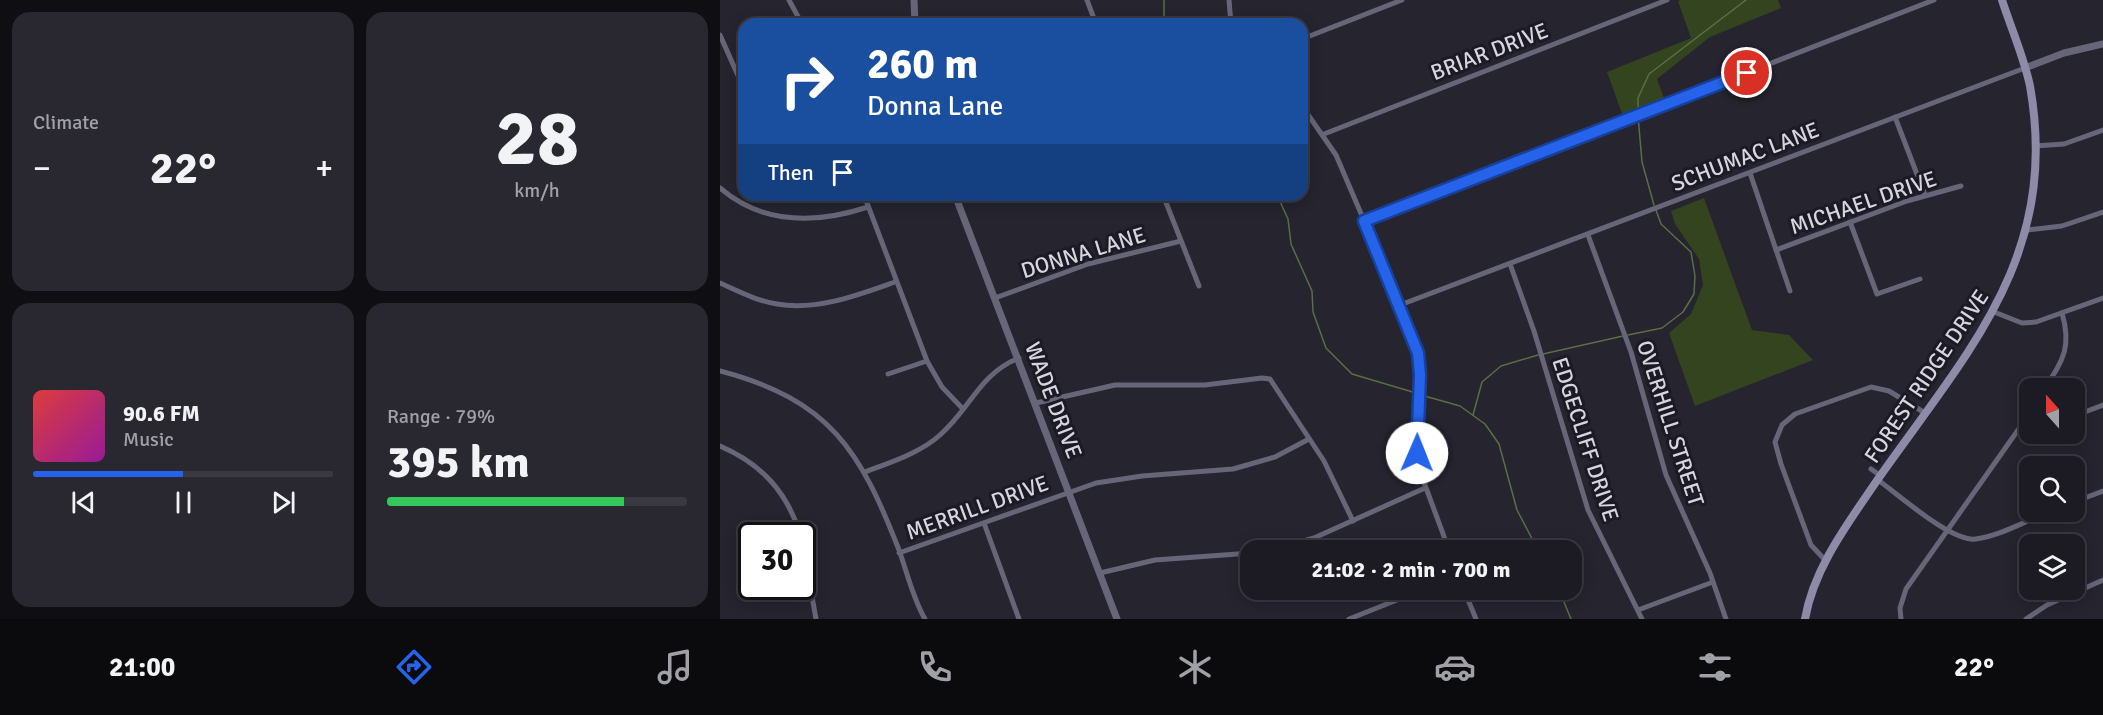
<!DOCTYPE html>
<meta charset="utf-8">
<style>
body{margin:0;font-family:Signika,sans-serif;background:#292830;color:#f1f3f6;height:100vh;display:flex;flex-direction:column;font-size:22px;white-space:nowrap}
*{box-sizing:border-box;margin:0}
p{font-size:20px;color:#a0a1a6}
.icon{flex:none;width:33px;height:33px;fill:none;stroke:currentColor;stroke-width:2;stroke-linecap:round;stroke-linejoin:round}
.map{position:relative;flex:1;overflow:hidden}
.sheet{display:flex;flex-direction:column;gap:12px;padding:12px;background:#0f0f13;width:720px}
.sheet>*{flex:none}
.hud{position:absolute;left:18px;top:18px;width:570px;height:183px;border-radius:18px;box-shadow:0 3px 15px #0003,0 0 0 2px #3a3941;background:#1a4fa0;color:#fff;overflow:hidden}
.needle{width:39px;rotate:339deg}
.tools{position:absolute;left:1299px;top:378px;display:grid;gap:12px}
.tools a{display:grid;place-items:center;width:66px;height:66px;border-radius:12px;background:#1c1b23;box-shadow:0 3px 15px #0003,0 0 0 2px #3a3941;font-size:30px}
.speed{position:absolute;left:18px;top:522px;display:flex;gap:12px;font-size:30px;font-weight:700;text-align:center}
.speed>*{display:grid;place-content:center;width:78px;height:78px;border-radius:50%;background:#1c1b23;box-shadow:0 3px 15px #0003,0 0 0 2px #3a3941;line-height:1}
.speed .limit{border:3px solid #111;border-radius:9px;background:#fff;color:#111}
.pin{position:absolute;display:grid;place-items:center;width:51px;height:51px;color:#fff;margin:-26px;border:3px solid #fff;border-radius:50%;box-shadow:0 2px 6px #0007}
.me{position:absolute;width:66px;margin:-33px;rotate:1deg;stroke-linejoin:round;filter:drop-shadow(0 0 4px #0008)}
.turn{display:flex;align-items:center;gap:21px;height:126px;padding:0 30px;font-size:27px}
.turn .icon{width:78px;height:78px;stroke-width:2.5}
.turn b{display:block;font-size:42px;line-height:51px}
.then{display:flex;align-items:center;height:57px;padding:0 30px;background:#0003;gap:12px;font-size:22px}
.big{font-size:45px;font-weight:800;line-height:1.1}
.sheet .card{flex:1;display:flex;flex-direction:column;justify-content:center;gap:9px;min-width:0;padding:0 21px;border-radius:18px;background:#292830}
.sheet .dial{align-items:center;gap:0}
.dial b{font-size:78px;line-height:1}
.song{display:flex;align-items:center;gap:18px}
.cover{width:72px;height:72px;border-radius:9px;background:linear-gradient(135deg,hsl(0 70% 55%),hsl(300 70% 35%))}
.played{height:6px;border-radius:3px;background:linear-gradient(90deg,#2563eb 50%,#3a3941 50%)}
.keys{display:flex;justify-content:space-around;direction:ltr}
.heat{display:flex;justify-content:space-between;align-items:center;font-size:33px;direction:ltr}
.charge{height:9px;border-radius:4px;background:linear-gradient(90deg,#34c759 79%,#3a3941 0)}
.sheet .tiles{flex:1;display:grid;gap:12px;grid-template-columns:repeat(2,1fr)}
.trip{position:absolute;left:520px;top:540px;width:342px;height:60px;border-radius:18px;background:#1c1b23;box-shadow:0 3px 15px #0003,0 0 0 2px #3a3941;font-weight:800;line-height:60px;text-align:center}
.tab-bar{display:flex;height:96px;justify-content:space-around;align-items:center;background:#0b0b0e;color:#a0a1a6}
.tab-bar .icon{width:42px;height:42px}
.tab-bar .selected{color:#2563eb}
.tab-bar b{font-size:27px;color:#f1f3f6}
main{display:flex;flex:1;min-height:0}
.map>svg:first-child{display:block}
</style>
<main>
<section class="sheet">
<div class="tiles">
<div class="card"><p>Climate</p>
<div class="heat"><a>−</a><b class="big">22°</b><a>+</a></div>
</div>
<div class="card dial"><b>28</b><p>km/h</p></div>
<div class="card">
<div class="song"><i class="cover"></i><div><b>90.6 FM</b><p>Music</p></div></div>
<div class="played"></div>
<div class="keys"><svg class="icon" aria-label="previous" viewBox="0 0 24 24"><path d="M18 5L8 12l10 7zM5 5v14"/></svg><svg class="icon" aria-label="pause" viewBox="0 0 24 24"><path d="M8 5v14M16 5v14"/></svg><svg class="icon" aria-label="next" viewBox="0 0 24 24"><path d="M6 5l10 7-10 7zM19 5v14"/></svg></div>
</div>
<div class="card"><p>Range · 79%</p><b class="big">395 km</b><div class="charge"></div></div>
</div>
</section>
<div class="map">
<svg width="1383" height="619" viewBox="0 0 1383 619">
<rect width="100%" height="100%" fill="#25242f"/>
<!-- green -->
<g fill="#33441e">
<path d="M 961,0 L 1058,0 L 1061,8 L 990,37 L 937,79 L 944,98 L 902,114 L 887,72 L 971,38 L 958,1 Z"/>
<path d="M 984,198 L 1032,330 L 1069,335 L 1093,360 L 975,406 L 949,333 L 971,314 L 983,285 L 979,259 L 955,224 L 951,211 Z"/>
</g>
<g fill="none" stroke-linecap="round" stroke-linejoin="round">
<!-- stream -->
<g stroke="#5b6e45" stroke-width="1.5">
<path d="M 444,24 L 444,0"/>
<path d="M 918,111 L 918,98 L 929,74 L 1026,0"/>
<path d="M 918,116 L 922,162 L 934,205"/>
<path d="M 557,195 L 568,219 L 571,244 L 592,291 L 593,312 L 606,348 L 632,374 L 696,393"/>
<path d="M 908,335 L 942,328 L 963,312 L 974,294 L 975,276 L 971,252 L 941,224 L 936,210"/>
<path d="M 823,354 L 903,336"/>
<path d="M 701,395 L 740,406 L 765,424 L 779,444 L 797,510 L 818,550"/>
<path d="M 753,415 L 762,382 L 781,366 L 818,355"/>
<path d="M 839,590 L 851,619"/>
</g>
<!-- minor -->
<g stroke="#676679" stroke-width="5">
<path d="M 69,0 L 82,24"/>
<path d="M 367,0 L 376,24"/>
<path d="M 509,0 L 511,24"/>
<path d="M 0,35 L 24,89"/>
<path d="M 582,39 L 682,0"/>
<path d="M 582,106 L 616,155 L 695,340 L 700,375 L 696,439 L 698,466 L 729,550"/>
<path d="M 1175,117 L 1205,195"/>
<path d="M 604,134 L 947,0"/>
<path d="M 1315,146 L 1344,144 L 1383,130"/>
<path d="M 1030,173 L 1070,291"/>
<path d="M 0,188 C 43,225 96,224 148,207"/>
<path d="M 144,195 L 207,361 L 222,387 L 243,409"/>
<path d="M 443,195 L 479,286"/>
<path d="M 644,221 L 1214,0"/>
<path d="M 1130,222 L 1157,294 L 1200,279"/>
<path d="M 1307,230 L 1342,226 L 1383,212"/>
<path d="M 868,235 L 911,352 L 946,475 L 990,573 L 1006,619"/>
<path d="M 1056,250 L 1187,201 L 1241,186"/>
<path d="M 790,264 L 814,331 L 868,510 L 922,619"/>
<path d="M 0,283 C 18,291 37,301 57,304 C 97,311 138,295 175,282"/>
<path d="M 275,298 L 368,264 L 461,241"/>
<path d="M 680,305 L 1305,68"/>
<path d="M 1274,312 L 1302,323 L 1316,322 L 1383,298"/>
<path d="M 0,371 C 110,400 140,450 179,550 C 187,572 193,599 205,619"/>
<path d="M 168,374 L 207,361"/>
<path d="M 1325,388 C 1343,360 1352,347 1342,313"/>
<path d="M 316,403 L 395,385 L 485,385 L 542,378 L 550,379 L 604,461 L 633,521"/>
<path d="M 1354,416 L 1383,405"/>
<path d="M 0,446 C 42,464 67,492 81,536"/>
<path d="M 1151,469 L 1161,476"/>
<path d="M 145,472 C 171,462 200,453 220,435 C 251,408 259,374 299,358"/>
<path d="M 1158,480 C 1179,495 1231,542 1256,539 C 1280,536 1307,520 1330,512"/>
<path d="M 1354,502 L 1383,491"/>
<path d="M 264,523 L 299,619"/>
<path d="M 82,540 L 96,619"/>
<path d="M 552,550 L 594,538 L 705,488"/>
<path d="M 179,553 L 376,483 L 422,476 L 513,469 L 555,457 L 589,439"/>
<path d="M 1106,561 L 1091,545 L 1061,464 L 1055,442 L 1062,425 L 1075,414 L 1151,387 L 1169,391 L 1205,413"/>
<path d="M 380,573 L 435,560 L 531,553"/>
<path d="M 744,590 L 756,619"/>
<path d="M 918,610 L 993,582"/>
<path d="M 629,619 L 702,590"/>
<path d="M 1181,619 L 1180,608 L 1186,589 L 1310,413"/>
<path d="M 1306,619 L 1327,605 L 1383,580"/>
</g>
<!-- tertiary -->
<g stroke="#676679" stroke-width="7">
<path d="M 194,0 L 195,24"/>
<path d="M 1305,68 L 1344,53 L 1383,44"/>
<path d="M 235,195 L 397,619"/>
</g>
<!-- secondary -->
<path stroke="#8d8ba8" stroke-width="8" d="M 1085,619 C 1094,567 1129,522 1158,479 C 1248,351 1340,256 1310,86 C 1304,57 1291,28 1282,0"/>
</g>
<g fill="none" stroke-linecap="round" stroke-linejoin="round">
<defs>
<path id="route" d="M 697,453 L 700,375 L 698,353 L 644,221 L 1027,73"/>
</defs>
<!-- route casing -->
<use href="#route" stroke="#184099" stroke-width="15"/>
<!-- route -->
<use href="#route" stroke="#2563eb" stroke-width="10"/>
</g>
<g text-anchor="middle" stroke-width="6" stroke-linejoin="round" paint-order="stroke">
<!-- street labels -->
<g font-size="22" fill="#d7d6de" stroke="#1b1a25">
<text transform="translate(769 51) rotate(-21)" y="8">BRIAR DRIVE</text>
<text transform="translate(1025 156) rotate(-21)" y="8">SCHUMAC LANE</text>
<text transform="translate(1143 202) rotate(-19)" y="8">MICHAEL DRIVE</text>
<text transform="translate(363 252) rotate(-17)" y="8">DONNA LANE</text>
<text transform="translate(1206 376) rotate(-56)" y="8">FOREST RIDGE DRIVE</text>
<text transform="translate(334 400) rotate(69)" y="8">WADE DRIVE</text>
<text transform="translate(951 423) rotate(72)" y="8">OVERHILL STREET</text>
<text transform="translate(866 439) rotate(72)" y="8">EDGECLIFF DRIVE</text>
<text transform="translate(257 507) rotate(-20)" y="8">MERRILL DRIVE</text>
</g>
</g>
</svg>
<div class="tools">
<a><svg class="needle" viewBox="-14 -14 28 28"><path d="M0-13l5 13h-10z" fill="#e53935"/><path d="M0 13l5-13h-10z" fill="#a0a1a6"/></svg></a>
<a><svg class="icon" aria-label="search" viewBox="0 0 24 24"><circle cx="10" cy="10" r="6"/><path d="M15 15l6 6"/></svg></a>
<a><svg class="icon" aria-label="layers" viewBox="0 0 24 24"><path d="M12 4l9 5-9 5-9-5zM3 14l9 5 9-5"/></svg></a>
</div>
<div class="speed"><div class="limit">30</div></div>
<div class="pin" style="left:1027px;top:73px;background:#d93025"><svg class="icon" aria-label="arrive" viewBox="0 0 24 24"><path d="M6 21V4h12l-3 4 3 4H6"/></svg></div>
<svg class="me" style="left:697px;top:453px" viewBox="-20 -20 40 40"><circle r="19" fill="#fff"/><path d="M0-13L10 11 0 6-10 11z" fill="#2563eb"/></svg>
<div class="trip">21:02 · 2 min · 700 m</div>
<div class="hud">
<div class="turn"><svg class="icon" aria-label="right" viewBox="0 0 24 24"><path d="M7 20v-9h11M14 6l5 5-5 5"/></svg><div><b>260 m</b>Donna Lane</div></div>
<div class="then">Then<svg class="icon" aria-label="arrive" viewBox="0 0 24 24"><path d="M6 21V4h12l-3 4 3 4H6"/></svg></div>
</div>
</div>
</main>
<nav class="tab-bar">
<b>21:00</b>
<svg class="icon selected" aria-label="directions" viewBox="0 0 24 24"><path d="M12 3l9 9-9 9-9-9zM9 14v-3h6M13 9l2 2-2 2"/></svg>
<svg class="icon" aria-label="music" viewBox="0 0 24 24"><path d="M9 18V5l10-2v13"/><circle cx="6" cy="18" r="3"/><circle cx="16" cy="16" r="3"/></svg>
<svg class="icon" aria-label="phone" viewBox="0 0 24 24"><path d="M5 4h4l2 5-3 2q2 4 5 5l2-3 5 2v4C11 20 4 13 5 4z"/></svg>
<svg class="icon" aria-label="climate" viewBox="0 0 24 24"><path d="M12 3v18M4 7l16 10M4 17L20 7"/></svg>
<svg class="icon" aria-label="car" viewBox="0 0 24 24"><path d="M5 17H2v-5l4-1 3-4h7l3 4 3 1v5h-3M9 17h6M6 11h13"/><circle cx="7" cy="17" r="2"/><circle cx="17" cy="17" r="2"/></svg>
<svg class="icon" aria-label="filters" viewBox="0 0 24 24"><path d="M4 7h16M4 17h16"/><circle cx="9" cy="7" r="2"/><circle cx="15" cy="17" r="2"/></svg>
<b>22°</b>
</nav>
